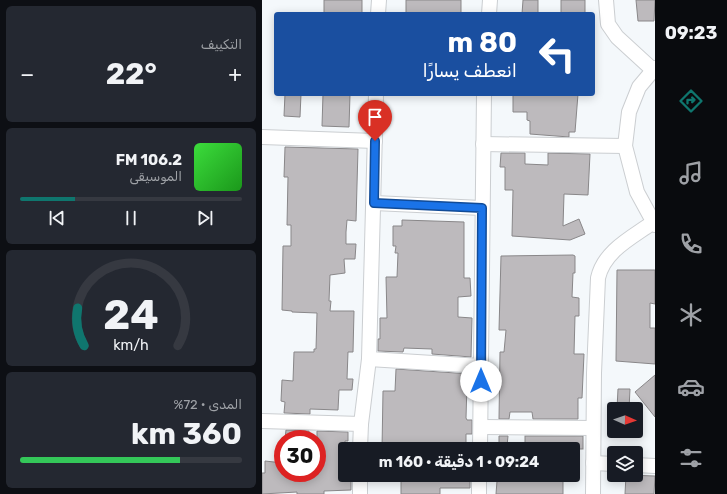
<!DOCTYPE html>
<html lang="ar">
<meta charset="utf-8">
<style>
body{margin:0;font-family:Rubik,"Noto Sans Arabic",sans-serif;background:#242831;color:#f1f3f6;direction:rtl;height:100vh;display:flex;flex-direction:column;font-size:15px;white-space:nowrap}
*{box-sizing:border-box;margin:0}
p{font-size:13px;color:#9ea1a6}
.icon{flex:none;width:22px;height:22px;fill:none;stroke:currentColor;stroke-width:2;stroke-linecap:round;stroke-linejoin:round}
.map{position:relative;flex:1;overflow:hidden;direction:ltr}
.panel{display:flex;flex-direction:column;gap:6px;padding:6px;background:#0d0f14;width:262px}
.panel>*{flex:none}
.guide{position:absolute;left:12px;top:12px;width:321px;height:84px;border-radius:4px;box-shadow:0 2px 10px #0003;direction:rtl;background:#1a4fa0;color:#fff;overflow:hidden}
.needle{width:26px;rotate:92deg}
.tools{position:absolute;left:345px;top:402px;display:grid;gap:8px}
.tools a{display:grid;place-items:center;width:36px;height:36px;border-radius:4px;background:#171b24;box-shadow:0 2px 10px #0003;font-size:20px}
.speed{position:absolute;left:12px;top:430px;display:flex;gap:8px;font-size:20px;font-weight:700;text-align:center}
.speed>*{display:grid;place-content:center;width:52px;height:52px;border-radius:50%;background:#171b24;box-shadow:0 2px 10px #0003;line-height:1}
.speed .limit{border:6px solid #d22;background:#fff;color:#111}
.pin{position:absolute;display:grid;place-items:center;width:34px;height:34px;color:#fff;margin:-41px -17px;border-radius:50% 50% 50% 0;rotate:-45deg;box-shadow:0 0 4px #0007}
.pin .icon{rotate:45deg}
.me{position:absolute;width:44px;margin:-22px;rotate:0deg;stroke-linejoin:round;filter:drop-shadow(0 0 3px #0008)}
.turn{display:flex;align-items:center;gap:14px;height:84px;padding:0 12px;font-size:18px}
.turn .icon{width:52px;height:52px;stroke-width:2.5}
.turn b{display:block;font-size:28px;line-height:34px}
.big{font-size:30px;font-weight:700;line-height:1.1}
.panel .tile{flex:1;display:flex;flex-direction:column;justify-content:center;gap:6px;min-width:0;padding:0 14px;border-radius:6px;background:#242831}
.panel .dial{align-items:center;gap:0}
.dial svg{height:104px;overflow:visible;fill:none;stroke:#363941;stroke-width:7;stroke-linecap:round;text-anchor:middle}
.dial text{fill:#f1f3f6;stroke:none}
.song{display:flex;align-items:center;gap:12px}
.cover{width:48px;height:48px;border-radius:6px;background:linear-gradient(135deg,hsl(120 70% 55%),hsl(120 70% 35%))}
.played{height:4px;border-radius:2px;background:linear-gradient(90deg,#0f766e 25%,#363941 25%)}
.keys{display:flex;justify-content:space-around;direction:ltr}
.heat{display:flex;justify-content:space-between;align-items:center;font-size:22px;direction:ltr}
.charge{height:6px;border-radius:3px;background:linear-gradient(90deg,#34c759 72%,#363941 0)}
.trip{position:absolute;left:76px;top:442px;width:242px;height:40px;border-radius:4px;background:#171b24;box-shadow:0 2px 10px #0003;font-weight:700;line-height:40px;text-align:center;direction:rtl}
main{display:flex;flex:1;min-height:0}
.menu{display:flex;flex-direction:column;width:72px;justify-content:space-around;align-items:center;background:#090b0e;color:#9ea1a6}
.menu .icon{width:28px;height:28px}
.menu .selected{color:#0f766e}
.menu b{font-size:18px;color:#f1f3f6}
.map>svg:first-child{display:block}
</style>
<main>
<nav class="menu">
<b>09:23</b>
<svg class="icon selected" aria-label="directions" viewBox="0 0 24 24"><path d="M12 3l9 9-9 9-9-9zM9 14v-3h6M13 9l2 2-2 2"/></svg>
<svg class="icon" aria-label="music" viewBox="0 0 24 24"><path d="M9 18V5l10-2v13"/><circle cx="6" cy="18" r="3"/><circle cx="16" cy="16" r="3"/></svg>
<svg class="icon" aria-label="phone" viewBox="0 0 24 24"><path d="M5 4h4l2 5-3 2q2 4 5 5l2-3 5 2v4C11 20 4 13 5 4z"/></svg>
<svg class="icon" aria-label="climate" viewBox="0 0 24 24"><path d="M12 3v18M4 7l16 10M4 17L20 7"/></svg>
<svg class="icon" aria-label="car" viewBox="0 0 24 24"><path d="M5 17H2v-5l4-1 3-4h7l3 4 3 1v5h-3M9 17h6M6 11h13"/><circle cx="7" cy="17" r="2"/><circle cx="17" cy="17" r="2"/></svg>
<svg class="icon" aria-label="filters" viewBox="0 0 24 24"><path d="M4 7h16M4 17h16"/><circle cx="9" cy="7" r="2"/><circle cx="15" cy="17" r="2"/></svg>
</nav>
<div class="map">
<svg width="393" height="494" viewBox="0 0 393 494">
<rect width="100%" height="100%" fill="#f4f8fb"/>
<!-- building -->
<g fill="#bdbabd" stroke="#898789">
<rect x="62" y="0" width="38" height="14"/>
<rect x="144" y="0" width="55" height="14"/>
<path d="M 261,0 L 276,0 L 276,14 L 260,14 Z"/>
<rect x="299" y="0" width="24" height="14"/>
<path d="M 374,0 L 393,0 L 392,21 L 376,21 Z"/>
<path d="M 23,94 L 39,94 L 38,117 L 22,116 Z"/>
<path d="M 61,94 L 88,94 L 87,127 L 60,126 Z"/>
<path d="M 316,94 L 313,132 L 307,132 L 307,137 L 268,134 L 268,121 L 265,120 L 265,112 L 251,112 L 251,95 Z"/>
<path d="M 23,147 L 96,149 L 94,221 L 85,220 L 84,232 L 84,244 L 94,244 L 93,259 L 82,259 L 83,273 L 68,275 L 67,301 L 69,301 L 68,311 L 92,311 L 91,352 L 86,352 L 85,379 L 91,379 L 90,390 L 77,390 L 76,410 L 48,409 L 48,414 L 22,413 L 23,402 L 19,401 L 20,380 L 31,381 L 32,352 L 52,352 L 52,349 L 54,349 L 55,313 L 30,312 L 30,311 L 20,310 L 21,246 L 29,246 L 29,225 L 25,225 L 26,177 L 22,177 Z"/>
<path d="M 239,153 L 263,153 L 263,164 L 286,165 L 286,153 L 328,154 L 326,195 L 302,194 L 301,226 L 317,219 L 323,234 L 308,240 L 250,236 L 251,190 L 243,190 L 243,167 L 238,167 Z"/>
<path d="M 140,220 L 202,222 L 202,278 L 208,278 L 209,296 L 196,297 L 196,317 L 210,318 L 209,357 L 170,354 L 170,349 L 142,348 L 141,352 L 116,351 L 116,339 L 118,339 L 118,318 L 125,318 L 124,277 L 135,277 L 136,253 L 133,253 L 134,246 L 131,246 L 131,226 L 140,226 Z"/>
<path d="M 311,255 L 313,256 L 313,273 L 311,273 L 310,297 L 317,298 L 317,316 L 313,316 L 312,354 L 322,354 L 320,398 L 316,398 L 316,419 L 271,419 L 270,412 L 248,412 L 247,419 L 237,419 L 238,352 L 242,352 L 244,330 L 237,330 L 239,256 Z"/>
<path d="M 355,270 L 393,270 L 393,304 L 388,303 L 388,328 L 393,328 L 393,364 L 354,361 Z"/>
<path d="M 134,369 L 209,374 L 209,384 L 205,384 L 204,418 L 205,420 L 210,420 L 210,434 L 204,434 L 204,449 L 120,449 L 121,391 L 133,391 Z"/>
<path d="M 393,375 L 393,417 L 373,392 Z"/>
<path d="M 356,389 L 368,389 L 367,409 L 355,409 Z"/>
<path d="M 24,430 L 47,431 L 47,439 L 23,439 Z"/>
<path d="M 55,431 L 86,432 L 86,441 L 83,441 L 83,475 L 89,475 L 89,490 L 62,491 L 62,494 L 35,494 L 35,492 L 0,494 L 0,473 L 3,473 L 3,461 L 21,463 L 21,473 L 55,473 Z"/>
<path d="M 237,436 L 246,436 L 245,446 L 237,445 Z"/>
<rect x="263" y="436" width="58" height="13"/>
<path d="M 139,475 L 208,475 L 208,488 L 178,488 L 178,494 L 139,494 Z"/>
<path d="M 243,475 L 301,475 L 301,494 L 234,494 L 235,481 L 243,481 Z"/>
<path d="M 364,475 L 393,476 L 392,494 L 363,494 Z"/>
</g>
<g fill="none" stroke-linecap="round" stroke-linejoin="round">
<defs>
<g id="minor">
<path d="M 344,0 L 346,24 L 355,37 L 391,70"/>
<path d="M 116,14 L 117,0"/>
<path d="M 227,14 L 228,0"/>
<path d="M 393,68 L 377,87 L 367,112 L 363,146 L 375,192 L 393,225"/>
<path d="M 0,137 L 113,141"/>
<path d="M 221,144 L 363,146"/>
<path d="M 112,203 L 220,208"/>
<path d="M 107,359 L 219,366"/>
<path d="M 0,421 L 99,424"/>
<path d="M 219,427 L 331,428"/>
<path d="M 98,449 L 99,424 L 107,359 L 114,94"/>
<path d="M 218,449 L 222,94"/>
<path d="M 331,463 L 352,464"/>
<path d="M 374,465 L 393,466"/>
<path d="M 98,494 L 98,475"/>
<path d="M 217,494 L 217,475"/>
<path d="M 331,494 L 332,373 L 336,278 C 342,251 369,238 390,223"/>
</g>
</defs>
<!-- minor casing -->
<use href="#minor" stroke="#cbced1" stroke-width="16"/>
<!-- minor -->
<use href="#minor" stroke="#fff" stroke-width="14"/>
</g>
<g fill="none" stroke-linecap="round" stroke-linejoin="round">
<defs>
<path id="route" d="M 113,141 L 112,203 L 220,208 L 219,381"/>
</defs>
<!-- route casing -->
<use href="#route" stroke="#114b97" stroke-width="10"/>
<!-- route -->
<use href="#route" stroke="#1a73e8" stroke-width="7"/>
</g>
</svg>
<div class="tools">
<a><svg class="needle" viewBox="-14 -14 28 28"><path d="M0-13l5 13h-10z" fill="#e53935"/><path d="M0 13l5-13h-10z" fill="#9ea1a6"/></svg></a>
<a><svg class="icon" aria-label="layers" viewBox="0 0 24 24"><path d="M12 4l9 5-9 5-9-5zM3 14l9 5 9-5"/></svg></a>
</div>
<div class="speed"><div class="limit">30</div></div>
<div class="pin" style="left:113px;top:141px;background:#d93025"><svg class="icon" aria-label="arrive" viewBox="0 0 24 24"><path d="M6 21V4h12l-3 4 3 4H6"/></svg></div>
<svg class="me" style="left:219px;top:381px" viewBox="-20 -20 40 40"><circle r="19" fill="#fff"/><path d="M0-13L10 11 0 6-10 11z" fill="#1a73e8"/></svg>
<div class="trip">09:24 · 1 دقيقة · 160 m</div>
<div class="guide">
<div class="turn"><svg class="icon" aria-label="left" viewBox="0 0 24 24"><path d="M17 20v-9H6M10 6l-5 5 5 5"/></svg><div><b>80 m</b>انعطف يسارًا</div></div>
</div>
</div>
<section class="panel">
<div class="tile"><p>التكييف</p>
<div class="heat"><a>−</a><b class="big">22°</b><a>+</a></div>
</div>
<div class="tile">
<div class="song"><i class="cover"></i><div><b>106.2 FM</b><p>الموسيقى</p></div></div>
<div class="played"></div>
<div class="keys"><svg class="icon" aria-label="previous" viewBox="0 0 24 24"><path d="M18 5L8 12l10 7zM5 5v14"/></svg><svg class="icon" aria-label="pause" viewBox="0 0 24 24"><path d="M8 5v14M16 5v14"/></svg><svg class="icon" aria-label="next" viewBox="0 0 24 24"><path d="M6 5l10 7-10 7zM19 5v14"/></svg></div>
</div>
<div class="tile dial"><svg viewBox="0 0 100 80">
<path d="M14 69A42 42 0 1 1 86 69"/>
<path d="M14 69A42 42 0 0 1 9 40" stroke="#0f766e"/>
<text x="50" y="56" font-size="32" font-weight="700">24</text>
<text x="50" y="72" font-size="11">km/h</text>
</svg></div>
<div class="tile"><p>المدى · 72%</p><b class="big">360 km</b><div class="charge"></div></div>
</section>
</main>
